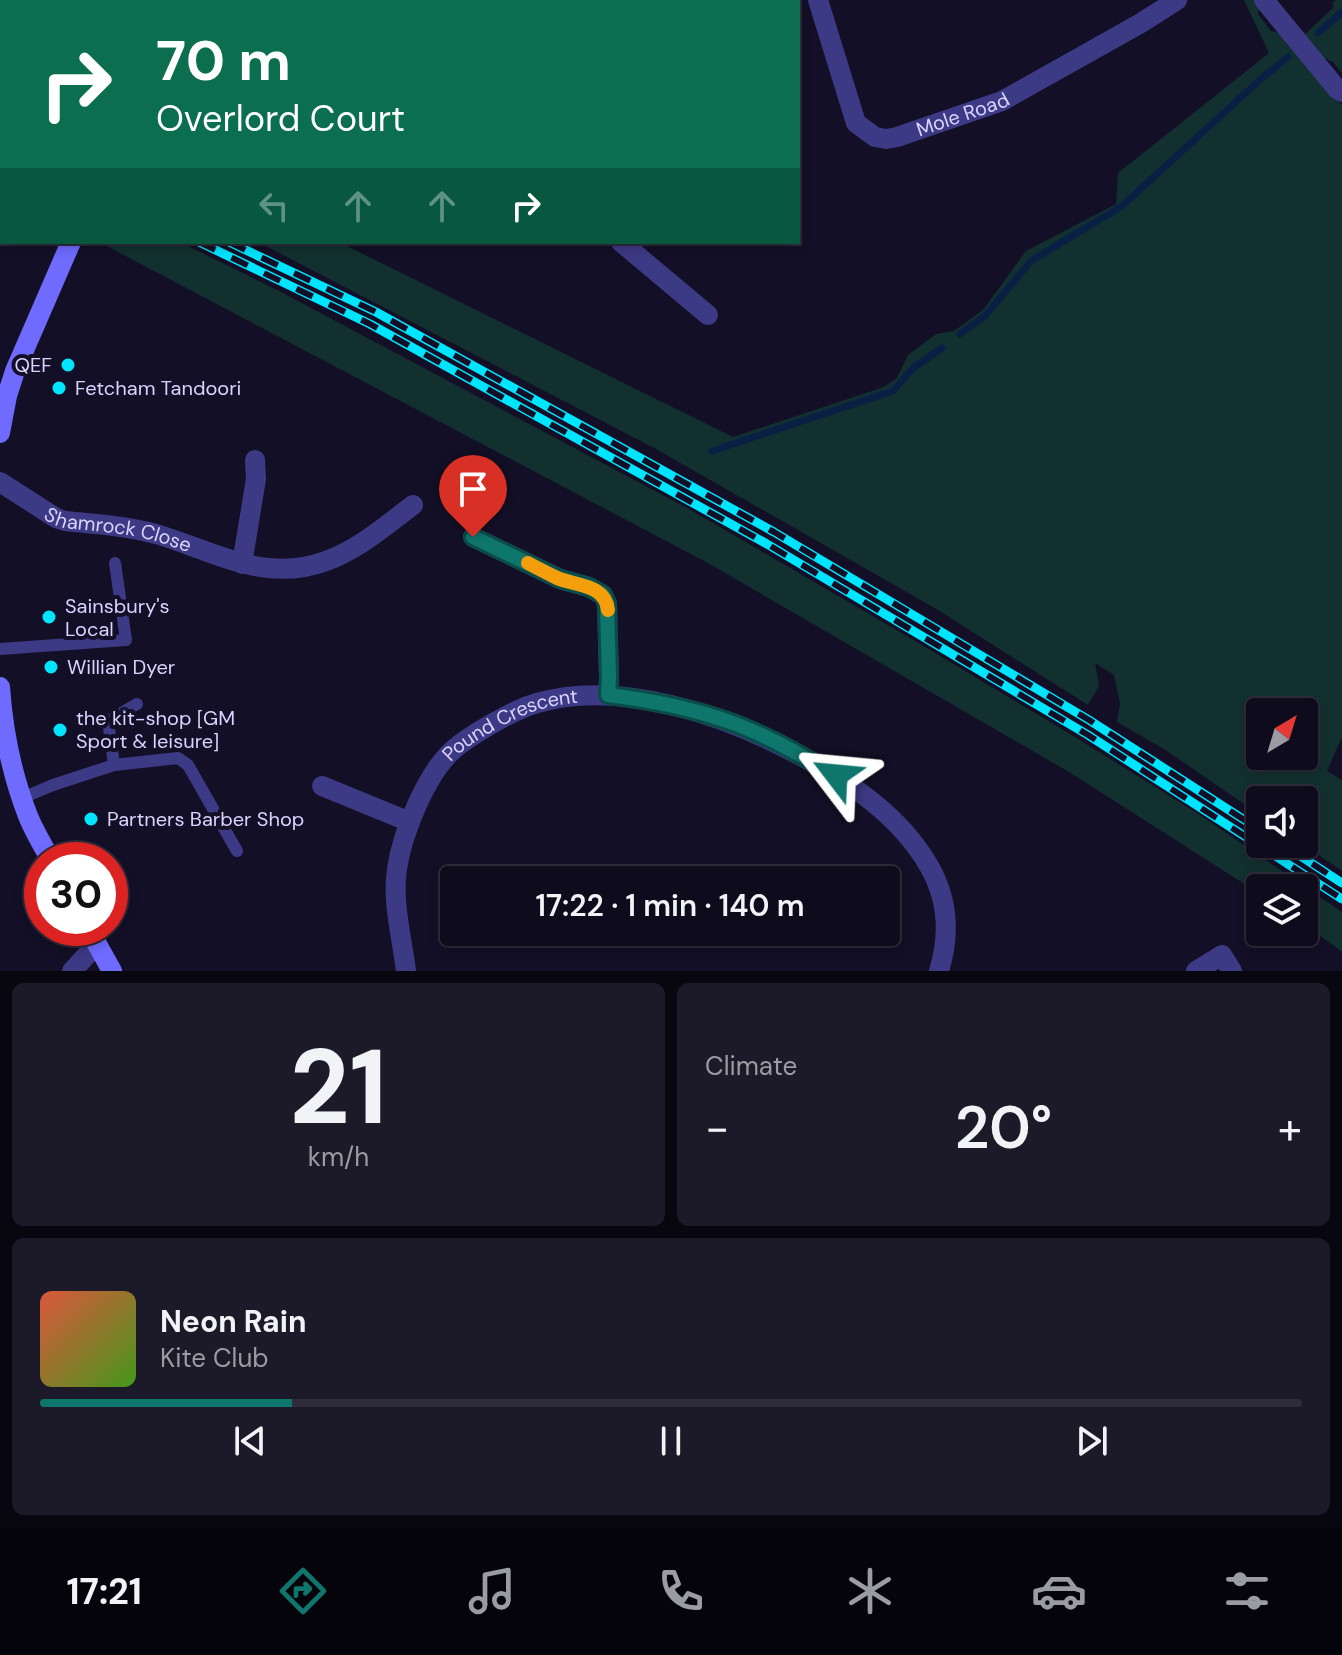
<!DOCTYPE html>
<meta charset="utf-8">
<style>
body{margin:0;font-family:"DM Sans",sans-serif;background:#1c1929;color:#f1f3f6;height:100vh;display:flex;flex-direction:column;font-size:30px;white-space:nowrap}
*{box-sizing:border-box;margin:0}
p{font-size:26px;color:#9b9ba3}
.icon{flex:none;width:44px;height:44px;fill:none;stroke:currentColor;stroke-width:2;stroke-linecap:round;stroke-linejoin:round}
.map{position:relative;height:971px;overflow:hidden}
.panel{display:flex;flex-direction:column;gap:12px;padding:12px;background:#08060f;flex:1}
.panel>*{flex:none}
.hud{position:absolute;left:0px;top:0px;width:800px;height:244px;box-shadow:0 4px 12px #0003,0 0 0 2px #2e2b3b;background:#0b6e4f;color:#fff;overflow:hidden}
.needle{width:52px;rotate:38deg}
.buttons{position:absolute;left:1246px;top:698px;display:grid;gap:16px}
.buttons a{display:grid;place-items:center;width:72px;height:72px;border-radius:8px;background:#0e0b1c;box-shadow:0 4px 12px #0003,0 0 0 2px #2e2b3b;font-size:40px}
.speed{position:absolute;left:24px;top:842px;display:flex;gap:16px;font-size:40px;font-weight:700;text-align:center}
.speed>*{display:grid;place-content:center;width:104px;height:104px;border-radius:50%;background:#0e0b1c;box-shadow:0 4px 12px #0003,0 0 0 2px #2e2b3b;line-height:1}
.speed .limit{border:12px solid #d22;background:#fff;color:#111}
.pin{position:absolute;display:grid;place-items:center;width:68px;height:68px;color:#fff;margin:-82px -34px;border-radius:50% 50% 50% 0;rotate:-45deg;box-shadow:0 0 8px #0007}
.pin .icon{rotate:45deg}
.me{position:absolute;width:88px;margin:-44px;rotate:299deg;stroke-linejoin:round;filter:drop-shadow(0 0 6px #0008)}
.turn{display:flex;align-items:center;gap:28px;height:168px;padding:0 24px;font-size:36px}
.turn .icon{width:104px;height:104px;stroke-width:2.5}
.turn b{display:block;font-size:56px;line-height:68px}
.lanes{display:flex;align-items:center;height:76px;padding:0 24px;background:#0003;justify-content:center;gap:40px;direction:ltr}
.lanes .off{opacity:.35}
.big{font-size:60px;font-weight:600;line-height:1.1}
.panel .widget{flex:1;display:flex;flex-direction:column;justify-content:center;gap:12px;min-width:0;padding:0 28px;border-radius:12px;background:#1c1929}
.panel .dial{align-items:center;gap:0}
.dial b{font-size:104px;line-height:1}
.song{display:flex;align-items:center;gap:24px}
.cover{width:96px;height:96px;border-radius:12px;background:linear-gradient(135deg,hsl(10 70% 55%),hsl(100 70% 35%))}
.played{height:8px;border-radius:4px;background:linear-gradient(90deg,#0f766e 20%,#2e2b3b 20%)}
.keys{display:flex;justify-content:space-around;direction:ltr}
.heat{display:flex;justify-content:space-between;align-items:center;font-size:44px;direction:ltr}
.panel .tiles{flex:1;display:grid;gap:12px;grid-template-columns:1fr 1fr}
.widget:last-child{grid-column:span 2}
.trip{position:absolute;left:440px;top:866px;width:460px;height:80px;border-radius:8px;background:#0e0b1c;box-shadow:0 4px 12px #0003,0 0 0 2px #2e2b3b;font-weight:600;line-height:80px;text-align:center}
.menu{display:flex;height:128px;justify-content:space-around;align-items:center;background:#06040b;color:#9b9ba3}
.menu .icon{width:56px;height:56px}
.menu .selected{color:#0f766e}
.menu b{font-size:36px;color:#f1f3f6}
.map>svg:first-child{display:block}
</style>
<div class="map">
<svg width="1342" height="971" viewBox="0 0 1342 971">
<rect width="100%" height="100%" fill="#130f26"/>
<!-- green -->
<g fill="#12302f" fill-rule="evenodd">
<path d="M 1244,0 L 1255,0 L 1260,6 L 1258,14 L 1271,31 L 1282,33 L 1314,74 L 1342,105 L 1342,737 L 1327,771 L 1342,780 L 1342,871 L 1303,844 L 1304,800 L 1260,800 L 1260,815 L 1164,749 L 1117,722 L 1120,704 L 1114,675 L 1095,663 L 1099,686 L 1088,705 L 938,610 L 654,448 L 258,242 L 339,242 L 733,437 L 884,387 L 897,378 L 908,355 L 936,334 L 954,331 L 983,310 L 1026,251 L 1116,204 L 1118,173 L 1269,53 ZM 1260,712 L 1304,712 L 1304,756 L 1260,756 Z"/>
<path d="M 1336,0 L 1342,0 L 1342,73 L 1333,62 L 1324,58 L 1304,35 L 1334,7 L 1332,3 Z"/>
<path d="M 99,242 L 180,242 L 281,292 L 689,509 L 917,642 L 1075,737 L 1200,815 L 1342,912 L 1342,952 L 1304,924 L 1304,888 L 1260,888 L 1260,894 L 1069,772 L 706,562 Z"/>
</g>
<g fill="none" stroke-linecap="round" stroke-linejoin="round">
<!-- stream -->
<g stroke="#0a1f44" stroke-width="7">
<path d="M 1318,33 L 1342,12"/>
<path d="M 960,334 L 985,316 L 1031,261 L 1122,206 L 1262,78 L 1288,57"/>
<path d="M 712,451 L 893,391 L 913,368 L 942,348"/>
</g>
<!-- lane -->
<g stroke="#3d3a85" stroke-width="12">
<path d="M 0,649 L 126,640 L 115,563"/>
<path d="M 114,765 L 178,758 L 188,765 L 237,851"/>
<path d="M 22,798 L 53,785 L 114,765 L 108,721 L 137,704"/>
</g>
<!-- street -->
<g stroke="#3d3a85" stroke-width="20">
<path d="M 383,0 L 384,2"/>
<path id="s1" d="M 818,0 L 856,123 L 875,137 L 886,139 L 897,137 L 1002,101 L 1141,23 L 1177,0"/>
<path d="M 1264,0 L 1337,89 L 1342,92"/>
<path d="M 263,2 L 267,0"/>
<path d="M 621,242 L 708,315"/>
<path id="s2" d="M 0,482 L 56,518 L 65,521 C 95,524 126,526 156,534 C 214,551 264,584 326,561 C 359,549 385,526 413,505"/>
<path d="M 473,537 L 560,579 L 589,587 L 603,595 L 607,604 L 609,679 L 608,695"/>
<path d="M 242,564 L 256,479 L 255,460"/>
<path d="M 322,786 L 410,822"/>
<path d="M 72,971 L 97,944"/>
<path id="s3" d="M 406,971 C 402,938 392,902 397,869 C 402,834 426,774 453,750 C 463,741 476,733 488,726 C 504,717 519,708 537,703 C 620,679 724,715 797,754 C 849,782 899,814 929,866 C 948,899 950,935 939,971"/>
<path d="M 1196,971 L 1222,955 L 1232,971"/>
</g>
<!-- secondary -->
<g stroke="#6f6bff" stroke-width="20">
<path d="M 152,2 L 152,0"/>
<path d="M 0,433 L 7,396 L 15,371 L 71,242"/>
<path d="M 0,687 C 3,731 12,775 28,816 C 34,831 43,846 51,860"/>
<path d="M 88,928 L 112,971"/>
</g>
<defs>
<g id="rail">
<path d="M 0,133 L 2,134"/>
<path d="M 0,148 L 2,149"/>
<path d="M 199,242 L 370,324 L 767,544 L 1088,735 L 1342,899"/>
<path d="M 229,242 L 376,312 L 774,532 L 1089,720 L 1260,830"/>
<path d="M 1282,844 L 1342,883"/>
</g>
</defs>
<!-- rail casing -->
<use href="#rail" stroke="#00e5ff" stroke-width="9"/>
<!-- rail -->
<use href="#rail" stroke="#130f26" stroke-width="6" stroke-dasharray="18" stroke-linecap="butt"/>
</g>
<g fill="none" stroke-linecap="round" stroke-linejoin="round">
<defs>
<path id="route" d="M 473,537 L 560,579 L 589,587 L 603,595 L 607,604 L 609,679 L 608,695 C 649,700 691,708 730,722 C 767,735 802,756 836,775"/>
</defs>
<!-- route casing -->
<use href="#route" stroke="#0a4d48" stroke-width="20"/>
<!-- route -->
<use href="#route" stroke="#0f766e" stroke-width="14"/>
<!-- slow -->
<path stroke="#f59e0b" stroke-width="14" d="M 528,563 C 537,568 547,573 557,578 C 576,586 605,584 608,610"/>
</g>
<!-- markers -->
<g fill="#00e5ff" stroke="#130f26" stroke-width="3">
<circle cx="68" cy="365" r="8"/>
<circle cx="59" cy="388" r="8"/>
<circle cx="49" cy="617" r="8"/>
<circle cx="51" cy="667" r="8"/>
<circle cx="60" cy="730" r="8"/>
<circle cx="91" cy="819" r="8"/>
</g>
<g text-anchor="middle" stroke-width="8" stroke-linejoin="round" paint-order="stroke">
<!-- street labels -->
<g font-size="20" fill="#d9d4ff" stroke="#130f26">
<text dy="7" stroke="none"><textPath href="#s1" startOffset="244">Mole Road</textPath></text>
<text dy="7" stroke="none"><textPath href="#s2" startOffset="130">Shamrock Close</textPath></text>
<text dy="7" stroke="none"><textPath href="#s3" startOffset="300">Pound Crescent</textPath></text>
</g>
<!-- poi labels -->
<g font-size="20" fill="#d9d4ff" stroke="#130f26" text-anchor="start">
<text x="52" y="372" text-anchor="end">QEF</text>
<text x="75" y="395">Fetcham Tandoori</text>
<text x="65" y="613">Sainsbury's<tspan x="65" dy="23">Local</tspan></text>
<text x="67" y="674">Willian Dyer</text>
<text x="76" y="725">the kit-shop [GM<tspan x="76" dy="23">Sport &amp; leisure]</tspan></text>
<text x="107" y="826">Partners Barber Shop</text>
</g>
</g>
</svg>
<div class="buttons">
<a><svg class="needle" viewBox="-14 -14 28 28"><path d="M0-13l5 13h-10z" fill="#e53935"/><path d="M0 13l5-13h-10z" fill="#9b9ba3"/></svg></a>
<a><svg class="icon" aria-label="sound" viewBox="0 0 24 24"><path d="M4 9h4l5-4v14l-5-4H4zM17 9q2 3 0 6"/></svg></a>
<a><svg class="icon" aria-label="layers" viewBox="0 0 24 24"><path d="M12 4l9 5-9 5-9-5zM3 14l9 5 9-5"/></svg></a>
</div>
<div class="speed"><div class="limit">30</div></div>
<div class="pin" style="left:473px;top:537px;background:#d93025"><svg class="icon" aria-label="arrive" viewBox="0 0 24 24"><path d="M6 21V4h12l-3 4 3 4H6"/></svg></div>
<svg class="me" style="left:836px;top:775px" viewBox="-20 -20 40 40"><path d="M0-17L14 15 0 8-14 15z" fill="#0f766e" stroke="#fff" stroke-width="4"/></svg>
<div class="trip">17:22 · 1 min · 140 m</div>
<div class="hud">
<div class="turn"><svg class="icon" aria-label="right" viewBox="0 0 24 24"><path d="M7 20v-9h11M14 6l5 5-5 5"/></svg><div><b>70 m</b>Overlord Court</div></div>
<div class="lanes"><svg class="icon off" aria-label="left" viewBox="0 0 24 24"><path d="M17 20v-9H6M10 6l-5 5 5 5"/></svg><svg class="icon off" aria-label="ahead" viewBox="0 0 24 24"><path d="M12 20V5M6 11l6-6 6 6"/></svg><svg class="icon off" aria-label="ahead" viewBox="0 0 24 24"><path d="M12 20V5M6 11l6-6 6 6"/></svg><svg class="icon" aria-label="right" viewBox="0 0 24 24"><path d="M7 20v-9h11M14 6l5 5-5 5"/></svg></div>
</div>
</div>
<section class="panel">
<div class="tiles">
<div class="widget dial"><b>21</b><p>km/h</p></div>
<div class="widget"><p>Climate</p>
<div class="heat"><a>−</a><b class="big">20°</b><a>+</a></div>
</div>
<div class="widget">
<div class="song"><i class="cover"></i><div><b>Neon Rain</b><p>Kite Club</p></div></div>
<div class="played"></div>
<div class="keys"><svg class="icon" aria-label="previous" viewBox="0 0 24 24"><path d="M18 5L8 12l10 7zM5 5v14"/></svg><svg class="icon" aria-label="pause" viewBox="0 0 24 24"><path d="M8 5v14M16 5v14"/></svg><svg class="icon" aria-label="next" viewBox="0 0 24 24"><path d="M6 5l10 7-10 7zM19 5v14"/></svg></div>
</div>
</div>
</section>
<nav class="menu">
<b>17:21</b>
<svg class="icon selected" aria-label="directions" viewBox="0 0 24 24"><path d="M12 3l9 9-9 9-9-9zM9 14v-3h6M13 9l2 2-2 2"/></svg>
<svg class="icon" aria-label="music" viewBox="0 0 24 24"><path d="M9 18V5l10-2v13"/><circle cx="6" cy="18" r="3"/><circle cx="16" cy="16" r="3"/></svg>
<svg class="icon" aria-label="phone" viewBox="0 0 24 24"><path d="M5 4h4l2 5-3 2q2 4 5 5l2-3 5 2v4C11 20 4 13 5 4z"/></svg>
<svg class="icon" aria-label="climate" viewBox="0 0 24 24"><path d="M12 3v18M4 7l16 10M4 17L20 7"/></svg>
<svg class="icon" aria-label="car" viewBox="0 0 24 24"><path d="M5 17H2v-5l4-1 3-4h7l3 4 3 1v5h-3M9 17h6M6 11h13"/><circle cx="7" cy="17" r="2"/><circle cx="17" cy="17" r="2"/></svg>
<svg class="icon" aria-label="filters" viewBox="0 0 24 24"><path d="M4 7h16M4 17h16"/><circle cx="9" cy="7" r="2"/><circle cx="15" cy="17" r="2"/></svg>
</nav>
